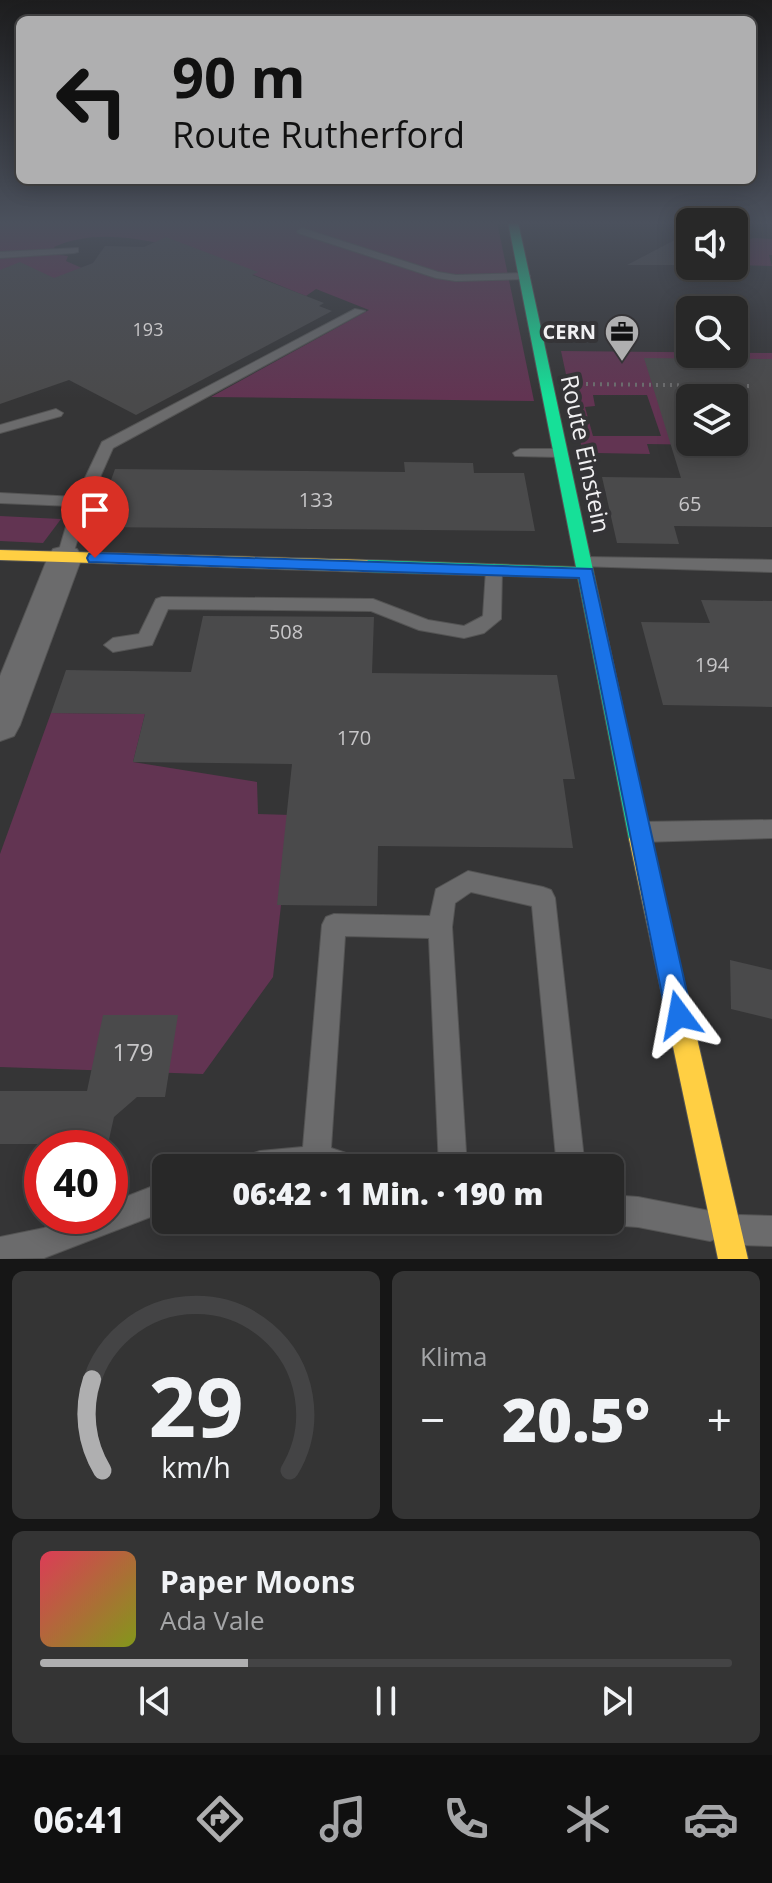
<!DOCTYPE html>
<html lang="de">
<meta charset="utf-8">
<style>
body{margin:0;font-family:"Open Sans",sans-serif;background:#343434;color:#f1f3f6;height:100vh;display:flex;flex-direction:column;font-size:30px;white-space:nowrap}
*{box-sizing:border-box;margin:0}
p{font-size:26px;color:#a5a6a8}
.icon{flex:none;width:44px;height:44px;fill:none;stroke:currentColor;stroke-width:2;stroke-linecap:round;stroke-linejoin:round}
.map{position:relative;height:1259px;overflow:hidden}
.drawer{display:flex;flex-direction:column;gap:12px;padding:12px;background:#161616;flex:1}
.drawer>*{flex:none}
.hud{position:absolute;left:16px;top:16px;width:740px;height:168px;border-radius:12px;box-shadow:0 4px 20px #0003,0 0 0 2px #444445;background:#afafb0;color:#111;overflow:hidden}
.tools{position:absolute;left:676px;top:208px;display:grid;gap:16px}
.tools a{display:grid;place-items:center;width:72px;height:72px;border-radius:12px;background:#282828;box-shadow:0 4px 20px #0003,0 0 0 2px #444445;font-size:40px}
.speed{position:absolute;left:24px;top:1130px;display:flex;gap:16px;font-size:40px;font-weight:700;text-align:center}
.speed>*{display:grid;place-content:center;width:104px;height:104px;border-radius:50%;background:#282828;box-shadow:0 4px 20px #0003,0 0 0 2px #444445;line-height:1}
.speed .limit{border:12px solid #d22;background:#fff;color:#111}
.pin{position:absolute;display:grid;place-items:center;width:68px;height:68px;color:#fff;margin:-82px -34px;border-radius:50% 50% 50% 0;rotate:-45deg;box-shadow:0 0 8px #0007}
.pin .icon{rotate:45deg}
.me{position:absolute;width:88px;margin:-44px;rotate:347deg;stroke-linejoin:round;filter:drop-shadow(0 0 6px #0008)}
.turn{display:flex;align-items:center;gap:28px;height:168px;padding:0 24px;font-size:36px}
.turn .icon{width:104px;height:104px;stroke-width:2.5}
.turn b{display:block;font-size:56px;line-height:68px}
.big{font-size:60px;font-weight:800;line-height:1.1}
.drawer .card{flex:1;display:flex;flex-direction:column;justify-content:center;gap:12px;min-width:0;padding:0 28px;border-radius:12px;background:#343434}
.drawer .dial{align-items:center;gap:0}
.dial svg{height:208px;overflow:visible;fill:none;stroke:#444445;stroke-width:7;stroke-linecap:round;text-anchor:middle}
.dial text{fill:#f1f3f6;stroke:none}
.song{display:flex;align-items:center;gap:24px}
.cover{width:96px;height:96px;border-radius:12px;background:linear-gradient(135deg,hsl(350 70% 55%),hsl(70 70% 35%))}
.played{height:8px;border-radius:4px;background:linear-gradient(90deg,#afafb0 30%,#444445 30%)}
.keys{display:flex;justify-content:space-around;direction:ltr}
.heat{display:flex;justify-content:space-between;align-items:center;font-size:44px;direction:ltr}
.drawer .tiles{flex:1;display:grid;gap:12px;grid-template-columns:1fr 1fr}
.card:last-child{grid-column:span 2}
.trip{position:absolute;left:152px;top:1154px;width:472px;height:80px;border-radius:12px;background:#282828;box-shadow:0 4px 20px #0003,0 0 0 2px #444445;font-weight:800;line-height:80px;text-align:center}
.menu{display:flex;height:128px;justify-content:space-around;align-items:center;background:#101010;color:#a5a6a8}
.menu .icon{width:56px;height:56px}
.menu .active{color:#afafb0}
.menu b{font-size:36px;color:#f1f3f6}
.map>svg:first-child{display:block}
</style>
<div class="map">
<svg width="772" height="1259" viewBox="0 0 772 1259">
<rect width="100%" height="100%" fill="#353536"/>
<!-- green -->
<g fill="#623452" fill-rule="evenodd">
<path d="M 0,222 L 497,222 L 534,401 L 211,397 L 369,310 L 316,289 L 306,296 C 236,269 127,214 54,247 L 60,255 L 68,256 L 66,261 L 100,276 L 0,318 Z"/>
<path d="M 753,238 L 772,239 L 772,255 L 769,255 L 772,266 L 734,265 L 734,248 Z"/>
<path d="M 561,351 L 772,353 L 772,446 L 647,444 L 650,454 L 597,453 L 582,449 ZM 593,395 L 647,395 L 661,436 L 593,436 L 585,407 L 595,406 ZM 690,398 L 734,398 L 734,442 L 690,442 Z"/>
<path d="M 0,516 L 61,519 L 43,543 L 0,541 Z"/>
<path d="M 51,713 L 145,714 L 133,762 L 257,782 L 258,814 L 291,815 L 273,977 L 203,1074 L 0,1067 L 0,854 Z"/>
</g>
<!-- building -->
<g fill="#4a4a4b" fill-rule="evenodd">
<path d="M 690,232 L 690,265 L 627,265 Z"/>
<path d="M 166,237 L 258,272 L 252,275 L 324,303 L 319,306 L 332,311 L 136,415 L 69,380 L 0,404 L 0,270 L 20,262 L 54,278 L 93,263 L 105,246 L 144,247 Z"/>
<path d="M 644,358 L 772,359 L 772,527 L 674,526 L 679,544 L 617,543 L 602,477 L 681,478 ZM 690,398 L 734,398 L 734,442 L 690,442 Z"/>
<path d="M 404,462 L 473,463 L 474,473 L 524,473 L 535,531 L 94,527 L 115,469 L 405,472 Z"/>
<path d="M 701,600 L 772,601 L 772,707 L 663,705 L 641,622 L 710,623 Z"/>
<path d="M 203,616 L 374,617 L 372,673 L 557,675 L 575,779 L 563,779 L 573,848 L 378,846 L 377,906 L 277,905 L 292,764 L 133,762 L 145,714 L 51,713 L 66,670 L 191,672 Z"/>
<path d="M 730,960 L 772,970 L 772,1019 L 731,1009 Z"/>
<path d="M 103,1015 L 178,1015 L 165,1097 L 137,1097 L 114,1117 L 108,1144 L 0,1144 L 0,1091 L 87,1091 Z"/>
</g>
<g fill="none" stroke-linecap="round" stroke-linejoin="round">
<defs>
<g id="lane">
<path d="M 302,228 L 438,272 L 456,275 L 524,273 L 530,276 L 524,279 L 456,281 L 436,278 L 298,233 L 297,231 Z"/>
<path d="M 78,248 L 78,252 L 74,253 L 0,258 L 0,252 Z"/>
<path d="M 355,309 L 365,311 L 113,448 L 89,502 L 71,561 L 65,562 L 57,557 L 72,506 L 0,503 L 0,493 L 76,497 L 102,442 Z"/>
<path d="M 56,409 L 63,413 L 61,416 L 0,433 L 0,425 Z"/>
<path d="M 520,449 L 560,449 L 567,453 L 560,457 L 515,456 L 513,453 Z"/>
<path d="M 584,557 L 772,560 L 772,572 L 578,566 L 576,562 Z"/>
<path d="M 494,564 L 502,570 L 501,619 L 484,633 L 464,638 L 419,630 L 371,611 L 168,609 L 152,645 L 113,652 L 104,645 L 113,638 L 139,634 L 156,599 L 162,597 L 373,599 L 428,620 L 464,626 L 483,616 L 486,570 Z"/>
<path d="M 772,820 L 772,838 L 641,842 L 633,839 L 630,832 L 633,825 L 641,822 Z"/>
<path d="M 468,871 L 543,887 L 551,890 L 555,898 L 585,1168 L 557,1168 L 532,906 L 471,892 L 455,903 L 452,927 L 467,1168 L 439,1168 L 429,938 L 345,936 L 331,1148 L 361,1158 L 365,1168 L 235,1168 L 239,1158 L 260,1151 L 303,1147 L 322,925 L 326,917 L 334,914 L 430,916 L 436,889 Z"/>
<path d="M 166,1181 L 166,1211 L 44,1258 L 0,1259 L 0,1237 L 44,1228 L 75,1216 L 110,1216 L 110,1203 Z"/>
<path d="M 610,1195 L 638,1197 L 710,1211 L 721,1215 L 725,1226 L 721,1237 L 710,1241 L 638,1227 L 610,1225 L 599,1220 L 610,1220 Z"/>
<path d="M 739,1215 L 772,1216 L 772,1246 L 739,1245 L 728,1241 L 724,1230 L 728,1219 Z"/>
</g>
<path id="street" d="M 65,546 L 77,549 L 82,557 L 20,725 L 14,736 L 0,741 L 0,676 L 48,557 L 53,549 Z"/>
<path id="fast" d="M 508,222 L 518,222 L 651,839 L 648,846 L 640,849 L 632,846 L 629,839 L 578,578 L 367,572 L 359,566 L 367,560 L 576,567 Z"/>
<g id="slow">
<path d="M 0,550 L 367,560 L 375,566 L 367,572 L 0,560 Z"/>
<path d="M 640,829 L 648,832 L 651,839 L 748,1259 L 718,1259 L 629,839 L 632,832 Z"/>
</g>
</defs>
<!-- lane casing -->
<use href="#lane" stroke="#545454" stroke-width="2"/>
<!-- street casing -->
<use href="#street" stroke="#545454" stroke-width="2"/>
<!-- fast casing -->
<use href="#fast" stroke="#545454" stroke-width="2"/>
<!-- slow casing -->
<use href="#slow" stroke="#545454" stroke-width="2"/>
<!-- path -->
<path stroke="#6e6e6f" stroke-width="4" stroke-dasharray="2 5" stroke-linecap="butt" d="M 579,384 L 753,386"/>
<!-- lane -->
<use href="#lane" fill="#6b6b6c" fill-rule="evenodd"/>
<!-- street -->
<use href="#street" fill="#6b6b6c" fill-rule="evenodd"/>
<!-- fast -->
<use href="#fast" fill="#16e098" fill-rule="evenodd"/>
<!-- slow -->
<use href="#slow" fill="#ffcf43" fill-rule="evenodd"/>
</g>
<!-- sky -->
<linearGradient id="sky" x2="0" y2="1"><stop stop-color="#1d1d1e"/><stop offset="0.56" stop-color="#4b515d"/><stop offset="1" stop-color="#4b515d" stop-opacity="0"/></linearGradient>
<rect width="772" height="398" fill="url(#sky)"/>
<!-- route -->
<path fill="#1a73e8" stroke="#114b97" stroke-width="2" d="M 95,553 L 592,569 L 692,1015 L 688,1024 L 679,1028 L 670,1024 L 666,1015 L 579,578 L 89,562 L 87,558 L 89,554 Z"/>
<!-- icons -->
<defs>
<symbol id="office-pin" viewBox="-11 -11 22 30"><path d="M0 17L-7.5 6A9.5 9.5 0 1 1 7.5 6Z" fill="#afafb0" stroke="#353437"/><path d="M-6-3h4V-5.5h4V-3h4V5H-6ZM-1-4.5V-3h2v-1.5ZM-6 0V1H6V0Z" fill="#111"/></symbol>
</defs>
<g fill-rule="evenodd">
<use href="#office-pin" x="602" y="312" width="40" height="54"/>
</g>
<g text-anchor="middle" stroke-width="8" stroke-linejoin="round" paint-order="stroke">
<!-- far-number labels -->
<g font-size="18" fill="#c7c6c8">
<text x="148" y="336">193</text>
</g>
<!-- far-poi labels -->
<g font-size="20" font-weight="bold" fill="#f1f0f2" stroke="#353437" text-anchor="end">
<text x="596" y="339">CERN</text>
</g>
<!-- number labels -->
<g font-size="20" fill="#c7c6c8">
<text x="316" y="507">133</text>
<text x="690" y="511">65</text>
<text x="286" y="639">508</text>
<text x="712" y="672">194</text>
<text x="354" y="745">170</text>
</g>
<!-- street labels -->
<g font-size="24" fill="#f1f0f2" stroke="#353437">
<text transform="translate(585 454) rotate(78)" y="8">Route Einstein</text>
</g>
<!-- near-number labels -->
<g font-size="24" fill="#c7c6c8">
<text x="133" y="1061">179</text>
</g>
</g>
</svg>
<div class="tools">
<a><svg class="icon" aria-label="sound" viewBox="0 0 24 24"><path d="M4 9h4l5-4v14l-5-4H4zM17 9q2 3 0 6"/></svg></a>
<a><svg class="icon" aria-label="search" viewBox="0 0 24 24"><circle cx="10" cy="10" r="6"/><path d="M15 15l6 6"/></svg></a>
<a><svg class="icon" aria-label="layers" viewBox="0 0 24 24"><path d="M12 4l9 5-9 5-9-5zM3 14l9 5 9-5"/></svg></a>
</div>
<div class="speed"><div class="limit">40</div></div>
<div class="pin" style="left:95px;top:558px;background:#d93025"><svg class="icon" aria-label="arrive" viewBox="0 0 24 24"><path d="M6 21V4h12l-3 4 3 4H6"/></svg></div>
<svg class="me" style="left:679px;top:1015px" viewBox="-20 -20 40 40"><path d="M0-17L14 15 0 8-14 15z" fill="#1a73e8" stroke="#fff" stroke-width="4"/></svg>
<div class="trip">06:42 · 1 Min. · 190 m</div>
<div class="hud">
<div class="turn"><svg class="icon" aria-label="left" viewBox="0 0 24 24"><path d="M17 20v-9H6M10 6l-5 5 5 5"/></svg><div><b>90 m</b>Route Rutherford</div></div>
</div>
</div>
<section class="drawer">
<div class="tiles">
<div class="card dial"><svg viewBox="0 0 100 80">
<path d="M14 69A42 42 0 1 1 86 69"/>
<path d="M14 69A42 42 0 0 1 10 34" stroke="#afafb0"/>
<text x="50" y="56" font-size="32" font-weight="700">29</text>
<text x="50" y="72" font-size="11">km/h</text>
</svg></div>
<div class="card"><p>Klima</p>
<div class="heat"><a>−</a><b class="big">20.5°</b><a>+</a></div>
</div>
<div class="card">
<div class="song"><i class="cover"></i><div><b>Paper Moons</b><p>Ada Vale</p></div></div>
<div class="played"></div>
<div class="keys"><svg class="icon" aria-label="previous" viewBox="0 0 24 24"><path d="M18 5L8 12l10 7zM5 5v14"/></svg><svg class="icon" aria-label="pause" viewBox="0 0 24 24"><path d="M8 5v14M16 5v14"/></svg><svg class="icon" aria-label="next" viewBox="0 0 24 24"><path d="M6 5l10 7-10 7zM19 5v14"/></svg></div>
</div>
</div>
</section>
<nav class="menu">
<b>06:41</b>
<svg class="icon active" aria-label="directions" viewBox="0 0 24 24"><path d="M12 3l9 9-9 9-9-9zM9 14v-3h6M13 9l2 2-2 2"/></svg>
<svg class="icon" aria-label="music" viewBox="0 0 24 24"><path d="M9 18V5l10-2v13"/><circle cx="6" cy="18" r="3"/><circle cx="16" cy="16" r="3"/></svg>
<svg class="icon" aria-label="phone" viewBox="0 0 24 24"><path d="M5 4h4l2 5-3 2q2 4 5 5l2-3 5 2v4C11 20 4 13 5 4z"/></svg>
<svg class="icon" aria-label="climate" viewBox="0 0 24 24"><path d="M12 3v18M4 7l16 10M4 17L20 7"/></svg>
<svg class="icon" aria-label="car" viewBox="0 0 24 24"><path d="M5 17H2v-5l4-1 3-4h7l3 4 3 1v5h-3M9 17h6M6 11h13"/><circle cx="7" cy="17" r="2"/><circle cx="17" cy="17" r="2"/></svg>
</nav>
